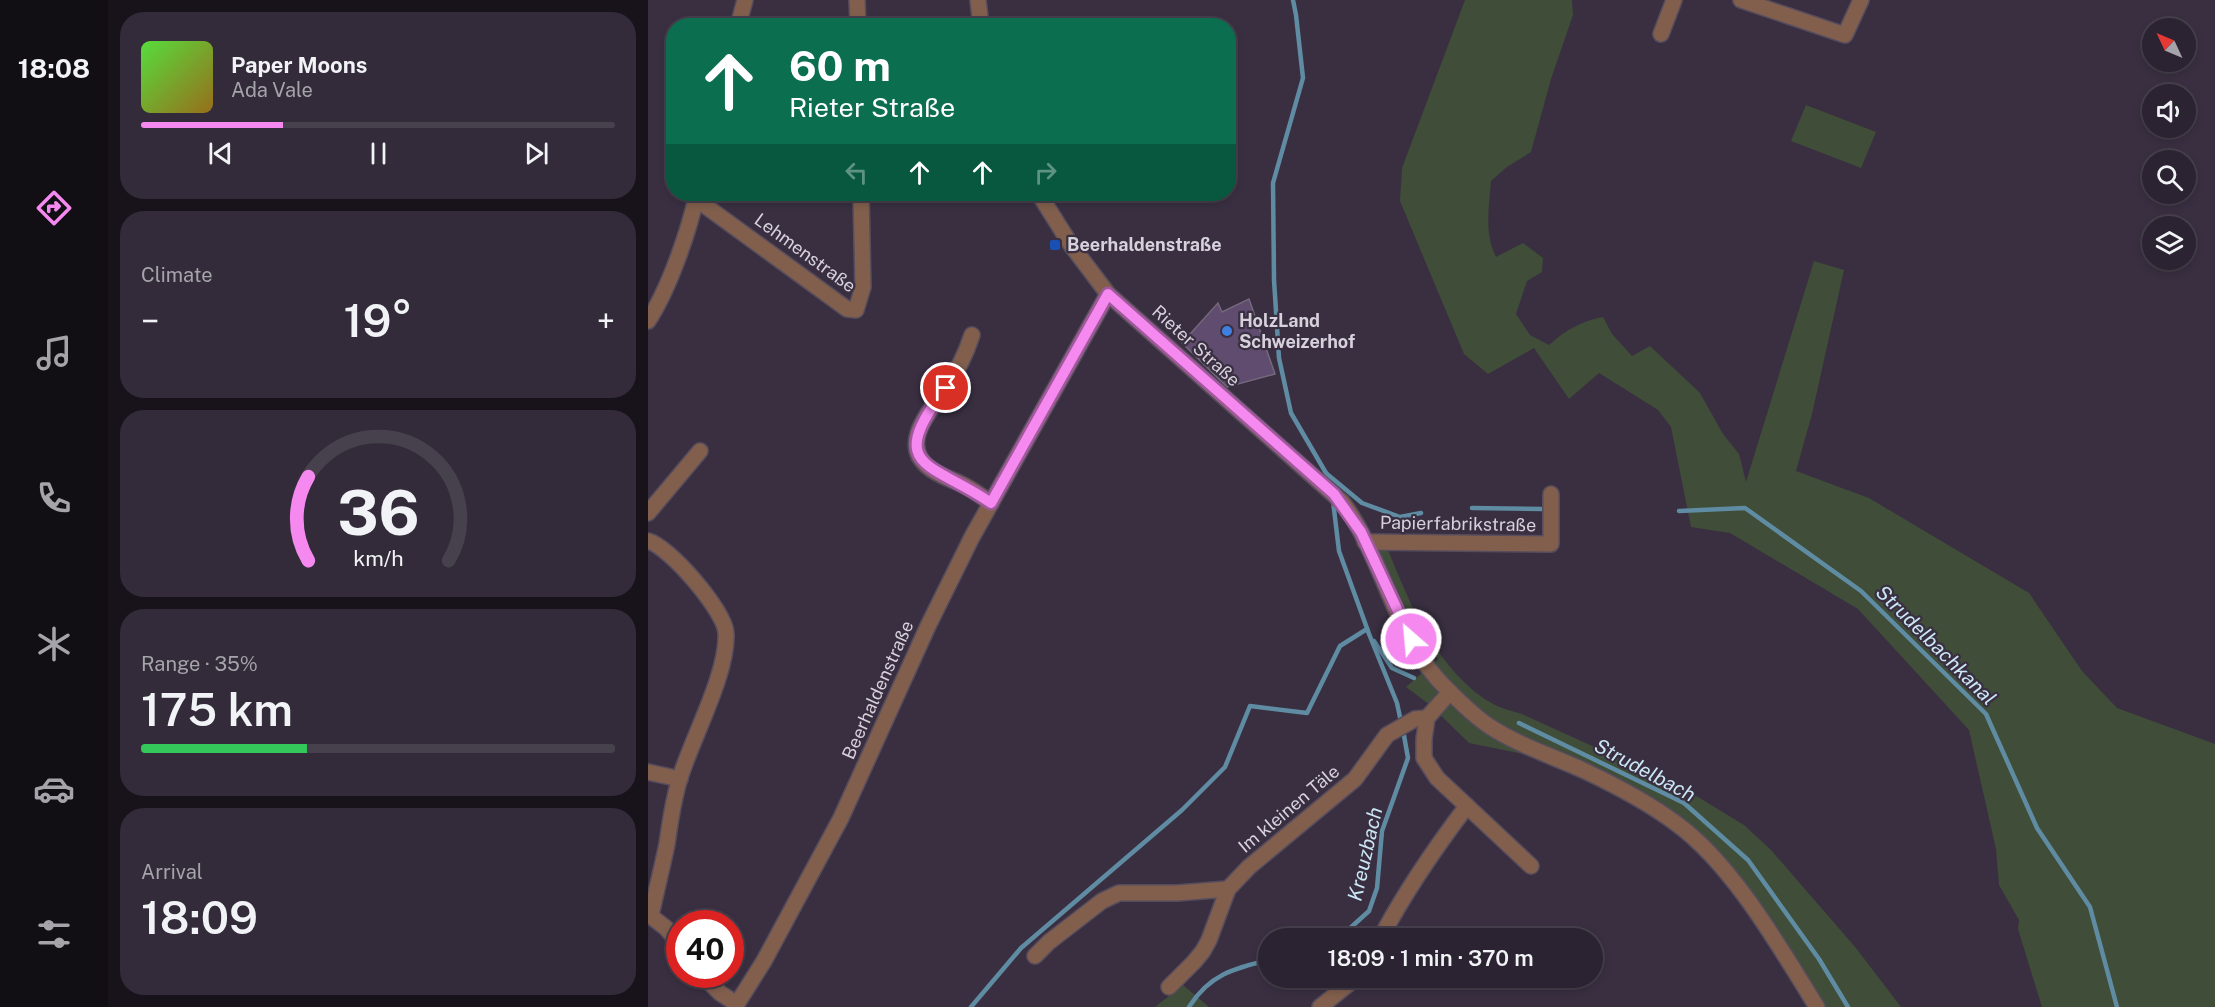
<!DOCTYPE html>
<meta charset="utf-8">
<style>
body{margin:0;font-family:"Public Sans",sans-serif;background:#332b39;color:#f1f3f6;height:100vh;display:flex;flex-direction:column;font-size:22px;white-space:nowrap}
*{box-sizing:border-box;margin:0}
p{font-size:20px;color:#a6a4ab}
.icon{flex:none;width:33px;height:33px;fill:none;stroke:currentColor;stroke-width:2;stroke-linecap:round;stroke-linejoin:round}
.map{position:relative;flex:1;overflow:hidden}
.panel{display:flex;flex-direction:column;gap:12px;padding:12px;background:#18131b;width:540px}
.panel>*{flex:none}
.hud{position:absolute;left:18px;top:18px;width:570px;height:183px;border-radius:24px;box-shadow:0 3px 9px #0003,0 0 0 2px #47404d;background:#0b6e4f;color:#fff;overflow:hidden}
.needle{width:39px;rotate:314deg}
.controls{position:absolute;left:1494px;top:18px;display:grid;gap:12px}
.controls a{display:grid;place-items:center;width:54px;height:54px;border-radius:50%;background:#2b2331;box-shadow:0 3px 9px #0003,0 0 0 2px #47404d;font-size:30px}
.speed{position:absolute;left:18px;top:910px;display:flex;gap:12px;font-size:30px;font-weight:700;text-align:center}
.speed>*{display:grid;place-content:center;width:78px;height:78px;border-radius:50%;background:#2b2331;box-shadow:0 3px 9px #0003,0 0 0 2px #47404d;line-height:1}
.speed .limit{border:9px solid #d22;background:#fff;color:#111}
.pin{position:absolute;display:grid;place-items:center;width:51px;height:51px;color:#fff;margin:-26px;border:3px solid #fff;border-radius:50%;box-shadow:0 2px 6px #0007}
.me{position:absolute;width:66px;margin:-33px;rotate:333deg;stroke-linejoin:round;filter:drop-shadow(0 0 4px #0008)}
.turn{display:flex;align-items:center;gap:21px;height:126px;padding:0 24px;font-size:27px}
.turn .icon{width:78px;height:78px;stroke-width:2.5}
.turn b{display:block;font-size:42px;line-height:51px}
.lanes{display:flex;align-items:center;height:57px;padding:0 24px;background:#0003;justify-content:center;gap:30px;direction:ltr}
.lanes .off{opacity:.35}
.big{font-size:45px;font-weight:600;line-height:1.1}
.panel .tile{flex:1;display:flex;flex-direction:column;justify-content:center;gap:9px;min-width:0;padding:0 21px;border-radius:24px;background:#332b39}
.panel .dial{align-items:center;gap:0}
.dial svg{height:156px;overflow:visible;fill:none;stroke:#47404d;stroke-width:7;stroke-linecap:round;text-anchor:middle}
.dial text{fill:#f1f3f6;stroke:none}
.song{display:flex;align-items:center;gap:18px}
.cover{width:72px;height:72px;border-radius:9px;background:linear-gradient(135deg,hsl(110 70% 55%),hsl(40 70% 35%))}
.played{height:6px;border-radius:3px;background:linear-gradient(90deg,#f589ef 30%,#47404d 30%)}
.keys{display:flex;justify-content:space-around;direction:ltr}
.heat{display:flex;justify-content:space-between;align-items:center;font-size:33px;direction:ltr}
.charge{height:9px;border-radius:4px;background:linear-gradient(90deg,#34c759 35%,#47404d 0)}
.trip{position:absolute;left:610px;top:928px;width:345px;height:60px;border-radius:30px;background:#2b2331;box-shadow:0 3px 9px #0003,0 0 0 2px #47404d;font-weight:600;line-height:60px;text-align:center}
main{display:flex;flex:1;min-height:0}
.dock{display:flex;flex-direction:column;width:108px;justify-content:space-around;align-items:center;background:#110e14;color:#a6a4ab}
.dock .icon{width:42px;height:42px}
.dock .on{color:#f589ef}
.dock b{font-size:27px;color:#f1f3f6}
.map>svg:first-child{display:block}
</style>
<main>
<nav class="dock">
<b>18:08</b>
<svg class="icon on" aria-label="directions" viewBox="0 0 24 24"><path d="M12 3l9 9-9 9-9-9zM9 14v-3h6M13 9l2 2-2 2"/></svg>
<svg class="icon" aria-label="music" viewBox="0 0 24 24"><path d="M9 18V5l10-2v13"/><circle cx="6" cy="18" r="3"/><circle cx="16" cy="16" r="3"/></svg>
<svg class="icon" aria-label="phone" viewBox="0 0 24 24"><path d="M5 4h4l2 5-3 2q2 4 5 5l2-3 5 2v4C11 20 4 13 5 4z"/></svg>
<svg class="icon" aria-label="climate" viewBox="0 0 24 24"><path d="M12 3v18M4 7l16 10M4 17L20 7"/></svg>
<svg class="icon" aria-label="car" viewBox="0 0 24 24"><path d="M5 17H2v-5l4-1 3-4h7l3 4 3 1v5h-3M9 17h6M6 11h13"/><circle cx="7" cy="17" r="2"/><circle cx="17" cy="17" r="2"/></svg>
<svg class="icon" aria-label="filters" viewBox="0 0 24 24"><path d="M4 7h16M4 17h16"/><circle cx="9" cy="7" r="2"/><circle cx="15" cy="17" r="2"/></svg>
</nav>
<section class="panel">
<div class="tile">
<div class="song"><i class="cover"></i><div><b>Paper Moons</b><p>Ada Vale</p></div></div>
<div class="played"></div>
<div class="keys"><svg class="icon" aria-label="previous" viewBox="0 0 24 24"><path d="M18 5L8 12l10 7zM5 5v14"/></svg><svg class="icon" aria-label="pause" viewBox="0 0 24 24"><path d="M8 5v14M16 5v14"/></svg><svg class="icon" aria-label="next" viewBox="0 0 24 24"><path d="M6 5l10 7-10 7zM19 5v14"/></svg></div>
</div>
<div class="tile"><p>Climate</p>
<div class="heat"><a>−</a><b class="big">19°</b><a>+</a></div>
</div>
<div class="tile dial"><svg viewBox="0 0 100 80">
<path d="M14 69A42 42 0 1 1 86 69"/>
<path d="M14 69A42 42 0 0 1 14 26" stroke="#f589ef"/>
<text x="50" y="56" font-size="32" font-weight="700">36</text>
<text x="50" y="72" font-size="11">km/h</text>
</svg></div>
<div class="tile"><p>Range · 35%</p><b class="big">175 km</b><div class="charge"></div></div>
<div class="tile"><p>Arrival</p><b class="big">18:09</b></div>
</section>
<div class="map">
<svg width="1567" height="1007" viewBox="0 0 1567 1007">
<rect width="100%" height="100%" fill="#392f41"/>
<!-- green -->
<g fill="#3f4d39">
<path d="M 817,0 L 924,0 L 925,15 L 903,79 L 883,152 L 859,167 L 843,181 C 841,207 836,233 848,257 L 875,243 L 895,258 L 894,272 L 879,281 L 868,314 L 882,335 L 901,345 C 918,330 933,321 955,317 L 964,334 L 984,356 L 1002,346 L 1052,393 L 1075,434 L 1091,454 L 1098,482 L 1166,261 L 1196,270 L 1164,414 L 1148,471 L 1221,498 L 1381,593 L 1434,671 L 1469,708 L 1567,744 L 1567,1007 L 1394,1007 L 1370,929 L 1371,920 L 1351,885 L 1348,849 L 1321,730 L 1210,609 L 1082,533 L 1043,527 L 1023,427 L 1010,410 L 951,373 L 921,399 L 886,348 L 840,374 L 816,354 L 752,201 L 754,168 Z"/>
<path d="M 1158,105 L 1228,132 L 1213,168 L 1143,141 Z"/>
<path d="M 739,547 C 761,603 791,675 847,705 C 855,709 865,711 874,714 L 1032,786 L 1096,825 L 1123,850 L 1208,948 L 1253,1007 L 1176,1007 L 1052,836 L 901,759 L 821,743 L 782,705 L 758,687 L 790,659 L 755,606 L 728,548 Z"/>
<path d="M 535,985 L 561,1007 L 507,1007 Z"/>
</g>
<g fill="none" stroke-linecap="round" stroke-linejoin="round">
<!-- stream -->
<g stroke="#5f8ca2" stroke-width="4.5">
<path d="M 645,0 L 648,15 L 655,78 L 625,183 L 626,280 L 631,358 L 643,413 L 678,473 L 681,484"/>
<path d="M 679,474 L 714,503 L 752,517 L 773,513"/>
<path d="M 685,501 L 691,551 L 720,631"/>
<path d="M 824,508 L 894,509"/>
<path d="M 1031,511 L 1097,508 L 1213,591 L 1338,714 L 1389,828 L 1442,907 L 1469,1007"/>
<path d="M 726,641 L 744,668 L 766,678"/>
<path d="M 871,723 L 1036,803 L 1100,860 L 1171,959 L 1200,1007"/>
<path d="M 690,939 L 721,911 L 729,888 L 734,831 L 760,758 L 755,730"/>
<path d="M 323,1007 L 373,948 L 534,810 L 577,767 L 602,706 L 659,713 L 692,646 L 719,629 L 749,703 L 753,722"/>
<path d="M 541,1007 C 561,975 586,968 621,960"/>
</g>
</g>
<!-- building -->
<path fill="#5f4c6e" stroke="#74687d" stroke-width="1.5" d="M 601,299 L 627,374 L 579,387 L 534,343 L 570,303 L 574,312 Z"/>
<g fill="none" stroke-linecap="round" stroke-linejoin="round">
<defs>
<g id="minor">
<path d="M 209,0 L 210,26"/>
<path d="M 1093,0 L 1197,35 L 1213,0"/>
<path d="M 90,26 L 97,0"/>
<path d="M 1013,34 L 1026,0"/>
<path d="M 48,199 L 199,309 L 208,310 L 215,287 L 213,194"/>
<path d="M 0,321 C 21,289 41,231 49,194"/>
<path d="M 324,335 C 318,354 308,373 297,389 C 283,410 252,442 279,466 C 289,475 300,478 311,483 C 323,488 333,496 343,503"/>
<path d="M 0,513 L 52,451"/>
<path d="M 0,541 C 21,546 77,611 78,633 C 80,674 43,740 31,781 C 25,802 22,822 19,844 C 14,868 8,892 3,915"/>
<path d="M 717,542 L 903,544 L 903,494"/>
<path d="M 802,692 L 779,718 L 776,739 L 776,758 L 789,778 L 883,866"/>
<path d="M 0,772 L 32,779"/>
<path d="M 0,914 L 18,928 L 32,944"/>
<path d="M 732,939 C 757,892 787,848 819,806"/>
<path d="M 387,956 L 401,942 L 454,901 L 471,893 L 529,893 L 580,889"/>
<path d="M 54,975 L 72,993 L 89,1004"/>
<path d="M 521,987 L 546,962 L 555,951 L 561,940 L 580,889 L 601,867 L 707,779 L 739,735 L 767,719 L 779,718"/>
<path d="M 672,1007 L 708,978"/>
</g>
<g id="tertiary">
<path d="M 330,0 L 333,26"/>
<path d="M 391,194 L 423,245 L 460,294 L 694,502 C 737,559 746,639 800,690 C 813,703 826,716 841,726 C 870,745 904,756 935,770 C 967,785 1001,803 1029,824 C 1086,866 1132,948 1169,1007"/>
<path d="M 87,1007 L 116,961 L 193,818 L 280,626 L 324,537 L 460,294"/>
</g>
</defs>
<!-- minor casing -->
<use href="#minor" stroke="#554c5d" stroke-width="18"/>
<!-- tertiary casing -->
<use href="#tertiary" stroke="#554c5d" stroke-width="18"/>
<!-- minor -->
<use href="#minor" stroke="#825f4d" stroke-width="15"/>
<!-- tertiary -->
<use href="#tertiary" stroke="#825f4d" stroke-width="15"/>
</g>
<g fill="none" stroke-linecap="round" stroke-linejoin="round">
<defs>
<path id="route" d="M 298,388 C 235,469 284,462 343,503 L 460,294 L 686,494 L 713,532 L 763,639"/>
</defs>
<!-- route casing -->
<use href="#route" stroke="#9f599b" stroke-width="15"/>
<!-- route -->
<use href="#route" stroke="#f589ef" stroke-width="10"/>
</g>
<!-- markers -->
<rect fill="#1a4fb4" stroke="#392f41" stroke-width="2" x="401" y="239" width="12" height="12" rx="3"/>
<circle fill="#3f7fe0" stroke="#392f41" stroke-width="2" cx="579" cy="331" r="6"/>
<g text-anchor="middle" stroke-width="4.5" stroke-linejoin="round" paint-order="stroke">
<!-- poi labels -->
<g font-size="18" font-weight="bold" fill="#d7d1dc" stroke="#392f41" text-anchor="start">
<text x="419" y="251">Beerhaldenstraße</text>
<text x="591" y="327">HolzLand<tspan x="591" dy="21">Schweizerhof</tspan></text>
</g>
<!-- street labels -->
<g font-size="18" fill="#d7d1dc" stroke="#392f41">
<text transform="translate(157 253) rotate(36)" y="6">Lehmenstraße</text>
<text transform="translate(548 346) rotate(42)" y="6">Rieter Straße</text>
<text transform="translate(810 524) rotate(1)" y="6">Papierfabrikstraße</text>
<text transform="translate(230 690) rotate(-66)" y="6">Beerhaldenstraße</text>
<text transform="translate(641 809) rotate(-40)" y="6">Im kleinen Täle</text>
</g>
<!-- water labels -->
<g font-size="20" font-style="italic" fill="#cbe7f6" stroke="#392f41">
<text transform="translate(1288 645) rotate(45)" y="7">Strudelbachkanal</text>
<text transform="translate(997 770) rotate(28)" y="7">Strudelbach</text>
<text transform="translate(717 854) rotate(-77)" y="7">Kreuzbach</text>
</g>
</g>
</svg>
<div class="controls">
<a><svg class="needle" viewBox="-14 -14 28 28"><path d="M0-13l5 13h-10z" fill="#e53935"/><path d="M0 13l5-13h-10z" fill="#a6a4ab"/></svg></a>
<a><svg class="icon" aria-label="sound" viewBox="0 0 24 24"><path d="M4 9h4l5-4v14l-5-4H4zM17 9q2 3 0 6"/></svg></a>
<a><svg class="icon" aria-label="search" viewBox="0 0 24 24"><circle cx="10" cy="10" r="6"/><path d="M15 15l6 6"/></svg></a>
<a><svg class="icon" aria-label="layers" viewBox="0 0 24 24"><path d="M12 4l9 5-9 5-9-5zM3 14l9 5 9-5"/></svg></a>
</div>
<div class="speed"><div class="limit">40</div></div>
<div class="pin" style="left:298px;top:388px;background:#d93025"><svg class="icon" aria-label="arrive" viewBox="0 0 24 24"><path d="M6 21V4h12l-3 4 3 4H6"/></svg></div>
<svg class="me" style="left:763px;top:639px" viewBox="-20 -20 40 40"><circle r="17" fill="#f589ef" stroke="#fff" stroke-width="3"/><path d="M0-11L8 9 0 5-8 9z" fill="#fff"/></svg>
<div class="trip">18:09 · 1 min · 370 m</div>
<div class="hud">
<div class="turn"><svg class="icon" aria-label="ahead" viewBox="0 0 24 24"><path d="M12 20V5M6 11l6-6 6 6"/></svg><div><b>60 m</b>Rieter Straße</div></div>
<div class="lanes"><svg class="icon off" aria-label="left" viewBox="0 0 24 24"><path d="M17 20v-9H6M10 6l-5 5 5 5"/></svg><svg class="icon" aria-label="ahead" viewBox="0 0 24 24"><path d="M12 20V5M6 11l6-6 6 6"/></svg><svg class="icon" aria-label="ahead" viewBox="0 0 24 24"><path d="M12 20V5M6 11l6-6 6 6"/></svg><svg class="icon off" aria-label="right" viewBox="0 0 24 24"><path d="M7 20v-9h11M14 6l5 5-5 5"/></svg></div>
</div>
</div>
</main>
